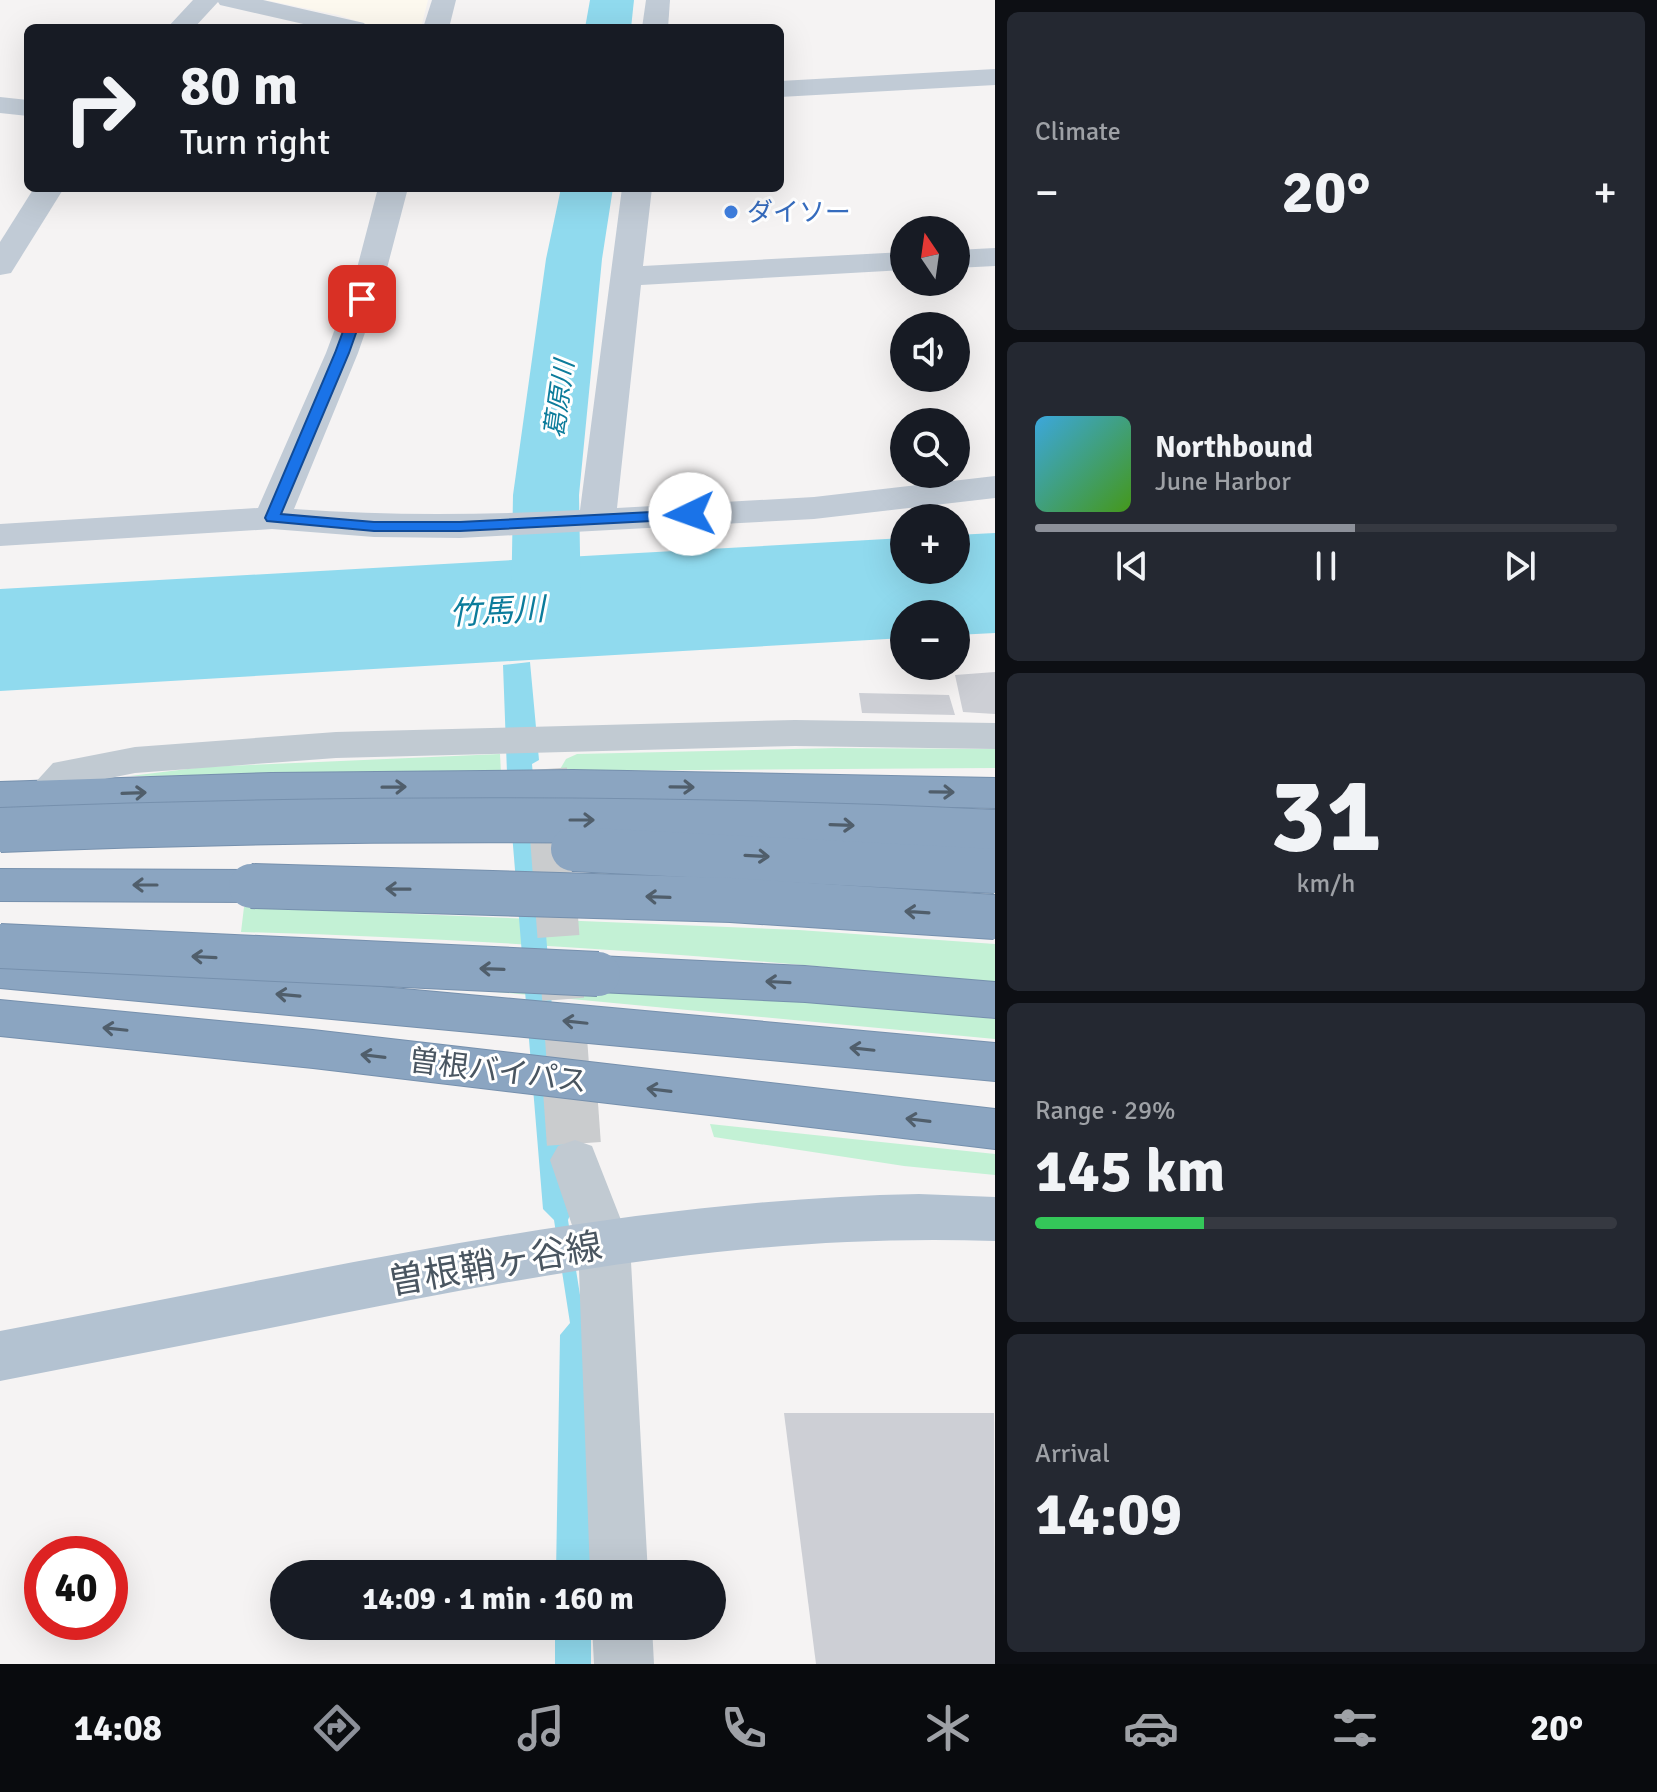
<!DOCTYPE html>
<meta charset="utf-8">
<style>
body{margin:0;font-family:Signika,"Noto Sans JP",sans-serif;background:#242831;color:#f1f3f6;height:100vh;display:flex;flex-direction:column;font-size:30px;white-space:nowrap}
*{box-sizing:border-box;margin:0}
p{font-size:26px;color:#9ea1a6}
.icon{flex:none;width:44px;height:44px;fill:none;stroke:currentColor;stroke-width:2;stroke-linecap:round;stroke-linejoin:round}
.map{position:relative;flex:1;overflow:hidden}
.sheet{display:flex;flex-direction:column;gap:12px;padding:12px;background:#0d0f14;width:662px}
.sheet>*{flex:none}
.banner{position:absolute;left:24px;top:24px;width:760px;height:168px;border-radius:12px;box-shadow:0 8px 32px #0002;background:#171b24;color:#f1f3f6;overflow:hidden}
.needle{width:52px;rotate:347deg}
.controls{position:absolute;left:890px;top:216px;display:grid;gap:16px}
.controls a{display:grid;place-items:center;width:80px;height:80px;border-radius:50%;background:#171b24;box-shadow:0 8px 32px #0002;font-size:40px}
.speed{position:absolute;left:24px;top:1536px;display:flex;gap:16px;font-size:40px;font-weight:700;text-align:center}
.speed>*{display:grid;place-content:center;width:104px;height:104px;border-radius:50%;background:#171b24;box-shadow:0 8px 32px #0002;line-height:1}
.speed .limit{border:12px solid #d22;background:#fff;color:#111}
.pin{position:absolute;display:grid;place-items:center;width:68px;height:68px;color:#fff;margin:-34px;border-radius:16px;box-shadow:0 4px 12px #0006}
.me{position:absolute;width:88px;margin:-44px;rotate:267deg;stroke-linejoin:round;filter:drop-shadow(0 0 6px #0008)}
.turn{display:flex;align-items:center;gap:28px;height:168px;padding:0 24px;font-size:36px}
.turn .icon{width:104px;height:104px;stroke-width:2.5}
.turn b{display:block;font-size:56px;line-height:68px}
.big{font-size:60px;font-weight:700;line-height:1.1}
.sheet .tile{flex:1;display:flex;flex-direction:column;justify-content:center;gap:12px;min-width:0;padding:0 28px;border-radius:12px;background:#242831}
.sheet .dial{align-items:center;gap:0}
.dial b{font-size:104px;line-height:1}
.song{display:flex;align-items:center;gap:24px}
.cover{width:96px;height:96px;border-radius:12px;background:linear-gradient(135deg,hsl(200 70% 55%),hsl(100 70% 35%))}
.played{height:8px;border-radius:4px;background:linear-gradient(90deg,#8c9099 55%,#363941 55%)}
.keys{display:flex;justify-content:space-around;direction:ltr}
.heat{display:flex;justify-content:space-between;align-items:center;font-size:44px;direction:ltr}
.charge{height:12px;border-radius:6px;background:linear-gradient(90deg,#34c759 29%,#363941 0)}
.trip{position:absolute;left:270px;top:1560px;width:456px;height:80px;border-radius:40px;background:#171b24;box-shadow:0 8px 32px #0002;font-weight:700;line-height:80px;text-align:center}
.menu{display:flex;height:128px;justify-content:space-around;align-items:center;background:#090b0e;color:#9ea1a6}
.menu .icon{width:56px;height:56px}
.menu .current{color:#8c9099}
.menu b{font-size:36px;color:#f1f3f6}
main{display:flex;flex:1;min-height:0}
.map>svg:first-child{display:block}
</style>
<main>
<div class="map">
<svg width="995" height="1664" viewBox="0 0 995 1664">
<rect width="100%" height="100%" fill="#f5f3f3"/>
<!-- commercial -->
<path fill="#fdf9ef" d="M 266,0 L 428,0 L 421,28 L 379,28 L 338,15 Z"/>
<!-- green -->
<g fill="#c3f1d5">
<path d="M 835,748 L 995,749 L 995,768 L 559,771 L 566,759 L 577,754 Z"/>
<path d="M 500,754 L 501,774 L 130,776 L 204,767 Z"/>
<path d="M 244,907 L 799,930 L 995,944 L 995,984 C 744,957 493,939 241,932 Z"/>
<path d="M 415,971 L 895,1008 L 995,1019 L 995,1039 L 475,990 Z"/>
<path d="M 710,1124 L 995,1154 L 995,1175 L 904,1166 L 714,1137 Z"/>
</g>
<!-- water -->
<g fill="#90daee">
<path d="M 995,533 L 995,633 L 956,635 L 956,614 L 904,614 L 904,638 L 0,691 L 0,589 L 904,538 L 904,570 L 956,570 L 956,535 Z"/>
<path d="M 530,662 L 539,760 L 532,764 L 565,1165 L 574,1205 L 568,1220 L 584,1320 L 591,1574 L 556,1574 L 560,1335 L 570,1323 L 554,1220 L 543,1209 L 507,773 L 503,665 Z"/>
<rect x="555" y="1626" width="36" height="38"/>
</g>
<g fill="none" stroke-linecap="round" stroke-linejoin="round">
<!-- river -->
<g fill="#90daee" fill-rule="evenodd">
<path d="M 590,0 L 634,0 L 631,28 L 585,28 Z"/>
<path d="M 561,188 L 613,188 L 602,259 L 579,495 L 581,612 L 571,627 L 546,634 L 521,627 L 511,612 L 513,495 L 546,259 Z"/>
</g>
</g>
<!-- building -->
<g fill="#cdcfd5">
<path d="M 995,672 L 995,714 L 963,712 L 955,675 Z"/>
<path d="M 859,693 L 949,695 L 955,715 L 862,713 Z"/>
<path d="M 784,1413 L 994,1413 L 995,1664 L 816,1664 Z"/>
</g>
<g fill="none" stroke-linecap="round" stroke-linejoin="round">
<!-- street-tunnel-far1 -->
<path stroke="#caccce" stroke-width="42" stroke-dasharray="42 21" stroke-linecap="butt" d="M 546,769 L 570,1092"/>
<!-- street-tunnel -->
<path stroke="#caccce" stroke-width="54" stroke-dasharray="54 27" stroke-linecap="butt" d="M 570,1090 L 575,1160"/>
<defs>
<g id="highway">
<path d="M 573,770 L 995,778 L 995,808 L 573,800 L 271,803 L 0,812 L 0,782 L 271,773 Z"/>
<path d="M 0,869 L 251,870 L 267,875 L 274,886 L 267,897 L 251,902 L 0,901 Z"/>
<path d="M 0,952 L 995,1043 L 995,1081 L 0,988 Z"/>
<path d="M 598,956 L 805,966 L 995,982 L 995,1018 L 805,1002 L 598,992 L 581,986 L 574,974 L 581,962 Z"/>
<path d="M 0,1000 L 313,1030 L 995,1109 L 995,1149 L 313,1068 L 0,1036 Z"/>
</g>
</defs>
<!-- highway casing -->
<use href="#highway" stroke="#7690ad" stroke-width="2"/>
<!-- street -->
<g fill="#c1cad2" fill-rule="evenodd">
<path d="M 795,720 L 995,723 L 995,749 L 795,746 L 336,758 L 135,773 L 80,784 L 59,806 L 44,810 L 29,806 L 23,796 L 53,763 L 135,747 L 336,732 Z"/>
<path d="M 575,1140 L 592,1146 L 630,1243 L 648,1574 L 590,1574 L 578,1243 L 550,1160 L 558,1146 Z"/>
<path d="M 592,1626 L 652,1626 L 654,1664 L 594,1664 Z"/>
</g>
<!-- secondary -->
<g fill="#c1cbd6" fill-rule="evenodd">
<path d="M 193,0 L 263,0 L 364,23 L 368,28 L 321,28 L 220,5 L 218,2 L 194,28 L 167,28 Z"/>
<path d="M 432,0 L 456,0 L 449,28 L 423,28 Z"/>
<path d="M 646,0 L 670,0 L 668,28 L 642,28 Z"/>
<path d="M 995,69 L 995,85 L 780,97 L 780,81 Z"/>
<path d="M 0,97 L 28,100 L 28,116 L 0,113 Z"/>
<path d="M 34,188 L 64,188 L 11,273 L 0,275 L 0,242 Z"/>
<path d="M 378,188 L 408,188 L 386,272 L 358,353 L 294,509 C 390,516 484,515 580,510 L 622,188 L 652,188 L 643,266 L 904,252 L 904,270 L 641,285 L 617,508 L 814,497 L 995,476 L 995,498 L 814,519 L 460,538 L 374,537 L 272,529 L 0,546 L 0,524 L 258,508 L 326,353 L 356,272 Z"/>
<path d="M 995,248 L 995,266 L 956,268 L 956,250 Z"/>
</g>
<!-- primary -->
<path fill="#b3c2d1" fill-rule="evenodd" d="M 919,1194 L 995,1197 L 995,1241 C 767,1233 556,1271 334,1315 C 222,1338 111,1359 0,1381 L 0,1331 C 304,1274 609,1200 919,1194 Z"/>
<!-- highway -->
<use href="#highway" fill="#8ba5c1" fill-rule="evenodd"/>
<defs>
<g id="highway-bridge">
<path d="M 0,830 C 332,817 663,816 995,832"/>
<path d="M 573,849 L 995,871"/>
<path d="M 251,886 L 731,900 L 995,917"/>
<path d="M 0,946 L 598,974"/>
</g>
</defs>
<!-- highway-bridge casing -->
<use href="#highway-bridge" stroke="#7690ad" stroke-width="46" stroke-linecap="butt"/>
<!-- highway-bridge -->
<use href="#highway-bridge" stroke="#8ba5c1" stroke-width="44"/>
</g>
<!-- one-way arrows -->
<defs><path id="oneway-shaft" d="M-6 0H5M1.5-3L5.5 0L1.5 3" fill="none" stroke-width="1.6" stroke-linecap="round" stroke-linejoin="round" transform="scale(2)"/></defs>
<g stroke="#505e6b">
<use href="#oneway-shaft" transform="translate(394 787) rotate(-1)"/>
<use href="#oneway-shaft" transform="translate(682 787) rotate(1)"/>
<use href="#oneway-shaft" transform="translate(942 792) rotate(1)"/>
<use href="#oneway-shaft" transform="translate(134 793) rotate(-2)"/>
<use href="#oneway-shaft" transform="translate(582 820)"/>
<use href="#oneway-shaft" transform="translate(842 825) rotate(2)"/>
<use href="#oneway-shaft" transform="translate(757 856) rotate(3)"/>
<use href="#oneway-shaft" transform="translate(145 885) rotate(-180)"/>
<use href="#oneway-shaft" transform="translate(398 889) rotate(-179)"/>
<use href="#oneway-shaft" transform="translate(658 897) rotate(-178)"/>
<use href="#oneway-shaft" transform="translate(917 912) rotate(-176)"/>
<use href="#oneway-shaft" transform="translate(204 957) rotate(-177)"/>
<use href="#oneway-shaft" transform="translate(492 969) rotate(-178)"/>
<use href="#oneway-shaft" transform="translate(778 982) rotate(-177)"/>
<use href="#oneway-shaft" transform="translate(288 995) rotate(-175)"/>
<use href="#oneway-shaft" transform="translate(575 1022) rotate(-174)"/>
<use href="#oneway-shaft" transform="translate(115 1029) rotate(-174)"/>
<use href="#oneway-shaft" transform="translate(862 1049) rotate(-174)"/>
<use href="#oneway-shaft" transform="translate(373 1056) rotate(-173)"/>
<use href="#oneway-shaft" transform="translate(659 1090) rotate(-173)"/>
<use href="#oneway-shaft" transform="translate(918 1120) rotate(-173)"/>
</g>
<!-- route -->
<path fill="#1a73e8" stroke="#114b97" stroke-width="2" d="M 362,295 L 368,299 L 349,353 L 281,514 L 374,522 L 460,522 L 690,510 L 698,514 L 690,519 L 460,531 L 374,531 L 267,521 L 265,518 L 335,353 L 355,299 Z"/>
<!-- markers -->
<circle fill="#3f7fe0" stroke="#fff" stroke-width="3" cx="731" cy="212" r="8"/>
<g text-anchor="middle" stroke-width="6" stroke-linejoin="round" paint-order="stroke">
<!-- far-shop labels -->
<g font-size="26" fill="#366cbe" stroke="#fff" text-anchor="start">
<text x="747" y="221">ダイソー</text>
</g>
<!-- far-water labels -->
<g font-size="26" font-style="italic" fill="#0c7c9b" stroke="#fff">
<text transform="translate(559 399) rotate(-82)" y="9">葛原川</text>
</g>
<!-- street labels -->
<g font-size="30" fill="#4a5661" stroke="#fff">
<text transform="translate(498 1071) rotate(7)" y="10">曽根バイパス</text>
</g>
<!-- water labels -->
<g font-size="32" font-style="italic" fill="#0c7c9b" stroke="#fff">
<text transform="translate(497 611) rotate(-3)" y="11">竹馬川</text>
</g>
<!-- near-street labels -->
<g font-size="36" fill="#4a5661" stroke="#fff">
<text transform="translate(495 1263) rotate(-10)" y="13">曽根鞘ヶ谷線</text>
</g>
</g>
</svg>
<div class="controls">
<a><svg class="needle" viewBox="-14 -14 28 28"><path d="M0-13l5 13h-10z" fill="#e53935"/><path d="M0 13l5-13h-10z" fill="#9ea1a6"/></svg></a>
<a><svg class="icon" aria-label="sound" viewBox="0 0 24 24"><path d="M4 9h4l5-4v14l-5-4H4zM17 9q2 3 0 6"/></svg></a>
<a><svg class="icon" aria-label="search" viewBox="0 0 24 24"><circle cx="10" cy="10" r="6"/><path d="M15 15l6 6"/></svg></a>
<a>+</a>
<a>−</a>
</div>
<div class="speed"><div class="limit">40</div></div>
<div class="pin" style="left:362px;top:299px;background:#d93025"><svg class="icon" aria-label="arrive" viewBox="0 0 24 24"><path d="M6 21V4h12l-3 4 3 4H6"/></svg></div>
<svg class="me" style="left:690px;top:514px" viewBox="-20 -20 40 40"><circle r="19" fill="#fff"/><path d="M0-13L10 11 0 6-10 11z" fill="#1a73e8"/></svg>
<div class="trip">14:09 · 1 min · 160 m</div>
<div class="banner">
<div class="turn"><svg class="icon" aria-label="right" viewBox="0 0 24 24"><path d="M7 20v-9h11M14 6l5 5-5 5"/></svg><div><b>80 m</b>Turn right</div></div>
</div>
</div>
<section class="sheet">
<div class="tile"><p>Climate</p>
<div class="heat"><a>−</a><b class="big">20°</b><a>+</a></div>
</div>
<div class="tile">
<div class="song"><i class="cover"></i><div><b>Northbound</b><p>June Harbor</p></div></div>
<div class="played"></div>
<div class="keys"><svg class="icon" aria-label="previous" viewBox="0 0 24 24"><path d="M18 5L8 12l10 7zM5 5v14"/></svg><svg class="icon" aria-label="pause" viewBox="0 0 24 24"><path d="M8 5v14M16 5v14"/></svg><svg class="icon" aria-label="next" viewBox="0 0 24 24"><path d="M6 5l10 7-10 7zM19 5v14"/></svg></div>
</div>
<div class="tile dial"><b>31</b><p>km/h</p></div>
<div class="tile"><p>Range · 29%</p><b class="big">145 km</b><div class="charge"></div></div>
<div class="tile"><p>Arrival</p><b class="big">14:09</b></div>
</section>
</main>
<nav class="menu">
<b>14:08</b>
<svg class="icon current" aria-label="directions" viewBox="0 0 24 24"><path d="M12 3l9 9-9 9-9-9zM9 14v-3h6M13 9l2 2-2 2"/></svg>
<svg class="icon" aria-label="music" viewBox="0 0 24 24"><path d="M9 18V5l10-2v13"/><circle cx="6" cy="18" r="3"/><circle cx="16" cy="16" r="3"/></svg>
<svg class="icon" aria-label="phone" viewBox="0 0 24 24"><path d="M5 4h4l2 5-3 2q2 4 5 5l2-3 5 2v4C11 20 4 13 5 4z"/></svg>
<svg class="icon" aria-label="climate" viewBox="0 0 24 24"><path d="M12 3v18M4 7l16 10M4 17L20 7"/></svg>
<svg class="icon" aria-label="car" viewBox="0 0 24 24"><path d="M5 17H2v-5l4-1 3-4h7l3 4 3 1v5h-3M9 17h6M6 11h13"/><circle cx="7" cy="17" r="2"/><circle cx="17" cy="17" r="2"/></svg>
<svg class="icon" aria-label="filters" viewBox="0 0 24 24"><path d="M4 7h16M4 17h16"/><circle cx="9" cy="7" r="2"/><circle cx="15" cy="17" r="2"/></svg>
<b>20°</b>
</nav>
